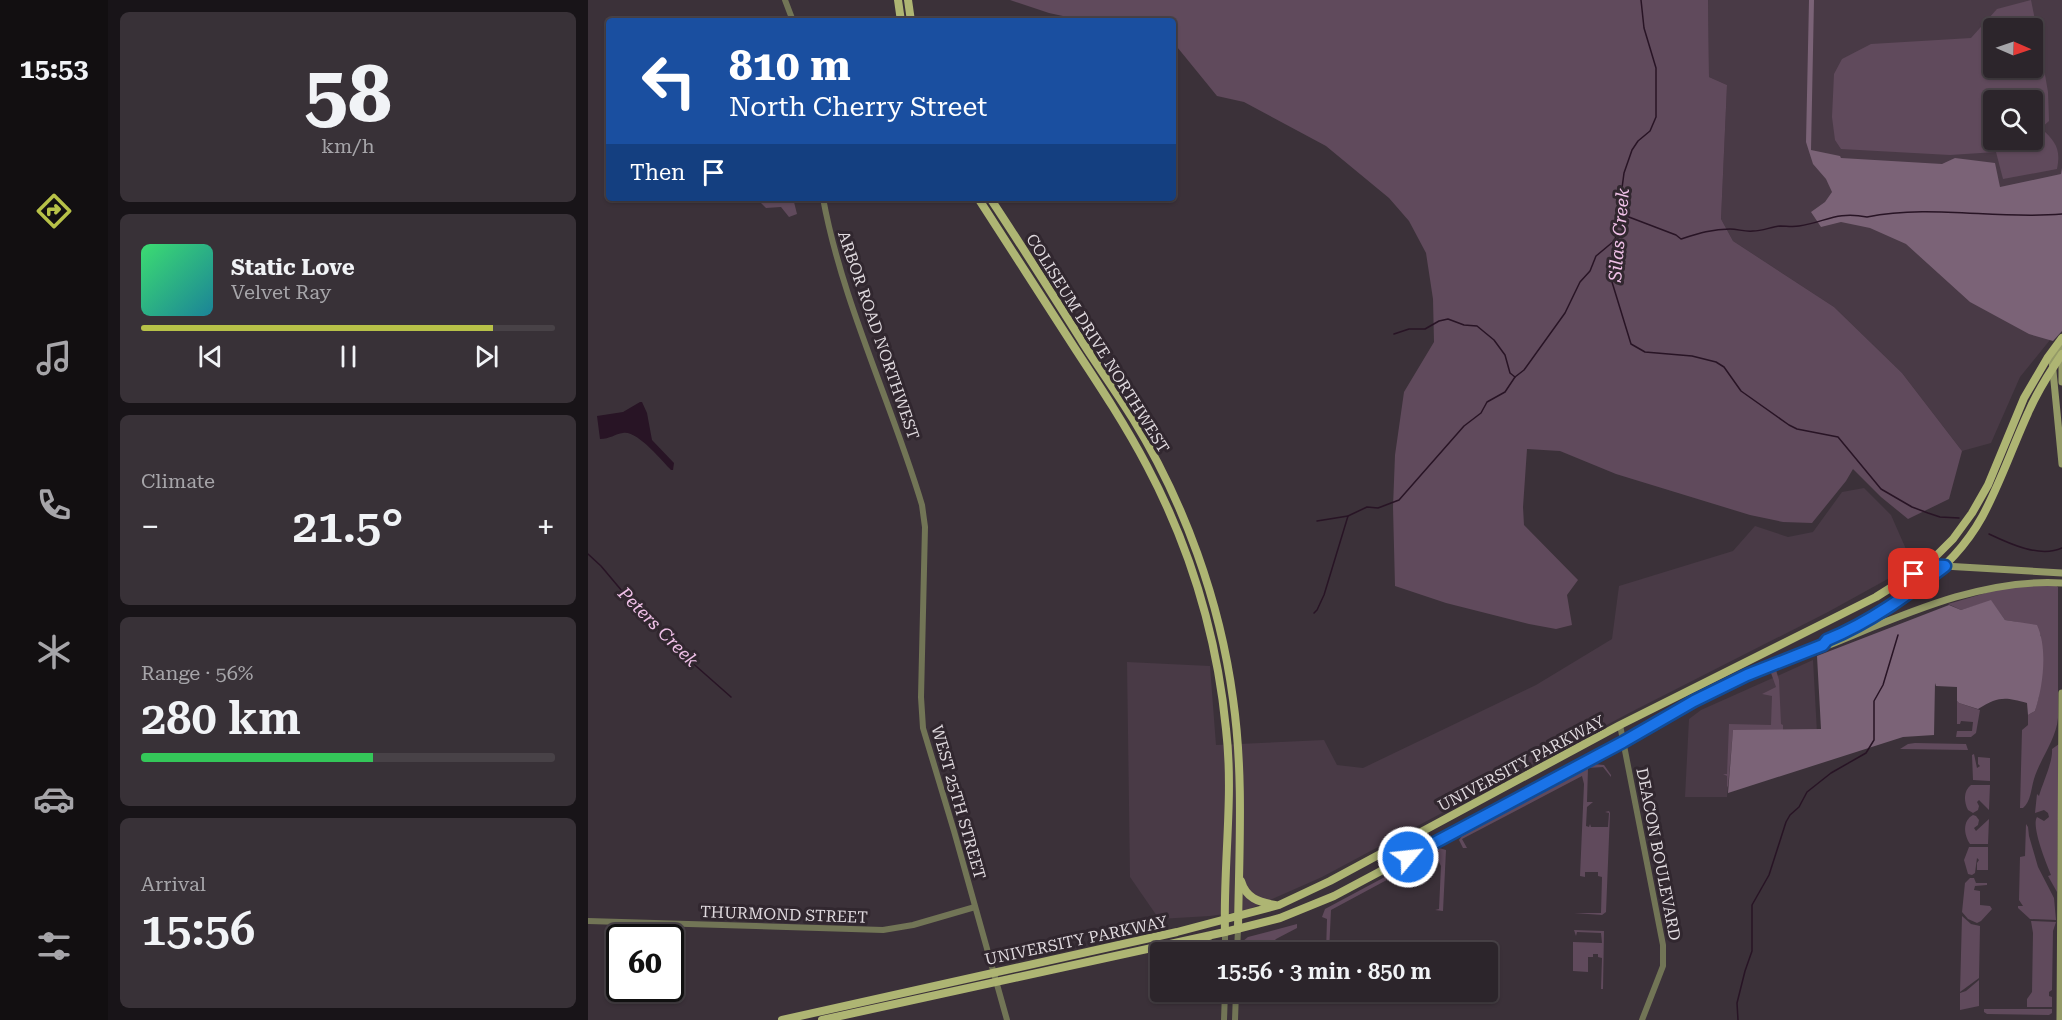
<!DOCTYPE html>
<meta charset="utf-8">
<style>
body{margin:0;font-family:"Roboto Serif",serif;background:#383137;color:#f1f3f6;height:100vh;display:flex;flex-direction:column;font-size:22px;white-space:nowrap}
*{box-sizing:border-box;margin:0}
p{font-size:20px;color:#a6a5a9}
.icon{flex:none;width:33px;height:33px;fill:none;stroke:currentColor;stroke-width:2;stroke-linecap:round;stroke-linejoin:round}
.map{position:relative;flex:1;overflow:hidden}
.side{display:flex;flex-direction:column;gap:12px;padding:12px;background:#181418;width:480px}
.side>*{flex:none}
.banner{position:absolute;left:18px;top:18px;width:570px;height:183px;border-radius:6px;box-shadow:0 2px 4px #0004,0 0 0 2px #484247;background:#1a4fa0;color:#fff;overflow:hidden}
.needle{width:39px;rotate:92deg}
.controls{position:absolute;left:1395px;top:18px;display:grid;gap:12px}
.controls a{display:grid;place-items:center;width:60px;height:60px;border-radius:6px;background:#2c252b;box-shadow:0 2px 4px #0004,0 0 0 2px #484247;font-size:30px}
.speed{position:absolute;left:18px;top:924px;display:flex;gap:12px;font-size:30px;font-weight:700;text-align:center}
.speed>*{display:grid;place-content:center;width:78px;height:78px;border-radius:50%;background:#2c252b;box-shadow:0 2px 4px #0004,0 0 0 2px #484247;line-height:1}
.speed .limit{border:3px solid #111;border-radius:9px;background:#fff;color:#111}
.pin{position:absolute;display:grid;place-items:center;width:51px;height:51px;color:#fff;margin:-26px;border-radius:12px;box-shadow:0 3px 9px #0006}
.me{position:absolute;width:66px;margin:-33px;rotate:62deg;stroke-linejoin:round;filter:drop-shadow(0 0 4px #0008)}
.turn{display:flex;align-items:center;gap:21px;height:126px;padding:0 24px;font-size:27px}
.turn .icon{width:78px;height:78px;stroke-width:2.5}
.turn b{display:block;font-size:42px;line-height:51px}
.then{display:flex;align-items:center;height:57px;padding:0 24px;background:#0003;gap:12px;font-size:22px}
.big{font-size:45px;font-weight:600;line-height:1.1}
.side .tile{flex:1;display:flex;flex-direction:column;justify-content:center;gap:9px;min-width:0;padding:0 21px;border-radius:9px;background:#383137}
.side .dial{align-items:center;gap:0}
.dial b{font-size:78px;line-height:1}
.song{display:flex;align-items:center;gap:18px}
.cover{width:72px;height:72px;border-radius:9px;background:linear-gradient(135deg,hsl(140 70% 55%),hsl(190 70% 35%))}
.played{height:6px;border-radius:3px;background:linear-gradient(90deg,#b7c148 85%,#484247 85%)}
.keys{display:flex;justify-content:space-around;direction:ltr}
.heat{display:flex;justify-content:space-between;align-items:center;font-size:33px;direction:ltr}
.charge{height:9px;border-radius:4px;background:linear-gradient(90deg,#34c759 56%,#484247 0)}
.trip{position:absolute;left:562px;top:942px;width:348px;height:60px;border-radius:6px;background:#2c252b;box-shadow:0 2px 4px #0004,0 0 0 2px #484247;font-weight:600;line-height:60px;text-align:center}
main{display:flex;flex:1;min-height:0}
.tabs{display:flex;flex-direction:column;width:108px;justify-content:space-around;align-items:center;background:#120f11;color:#a6a5a9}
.tabs .icon{width:42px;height:42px}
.tabs .selected{color:#b7c148}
.tabs b{font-size:27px;color:#f1f3f6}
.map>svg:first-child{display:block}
</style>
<main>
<nav class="tabs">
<b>15:53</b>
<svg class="icon selected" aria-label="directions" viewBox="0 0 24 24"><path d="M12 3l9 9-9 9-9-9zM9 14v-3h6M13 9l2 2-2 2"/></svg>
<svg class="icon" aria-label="music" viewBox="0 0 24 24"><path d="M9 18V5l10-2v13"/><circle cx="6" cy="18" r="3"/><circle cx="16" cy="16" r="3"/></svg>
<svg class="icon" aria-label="phone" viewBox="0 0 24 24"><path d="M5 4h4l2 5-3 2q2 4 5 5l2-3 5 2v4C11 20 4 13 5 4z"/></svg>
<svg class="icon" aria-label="climate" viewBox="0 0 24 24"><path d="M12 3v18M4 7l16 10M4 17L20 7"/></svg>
<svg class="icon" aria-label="car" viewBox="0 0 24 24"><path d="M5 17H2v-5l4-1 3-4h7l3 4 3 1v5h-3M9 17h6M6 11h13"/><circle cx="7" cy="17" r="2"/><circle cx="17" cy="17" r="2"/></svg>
<svg class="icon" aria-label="filters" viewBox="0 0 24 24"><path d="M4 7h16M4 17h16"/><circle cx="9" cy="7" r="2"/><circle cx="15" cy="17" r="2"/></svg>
</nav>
<section class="side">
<div class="tile dial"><b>58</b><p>km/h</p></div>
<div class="tile">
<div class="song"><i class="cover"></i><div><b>Static Love</b><p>Velvet Ray</p></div></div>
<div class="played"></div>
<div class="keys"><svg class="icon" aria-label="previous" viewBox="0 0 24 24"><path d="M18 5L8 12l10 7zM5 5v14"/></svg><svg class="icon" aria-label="pause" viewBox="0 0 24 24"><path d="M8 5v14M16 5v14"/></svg><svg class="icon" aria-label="next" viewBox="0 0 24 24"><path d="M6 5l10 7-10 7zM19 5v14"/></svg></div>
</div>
<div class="tile"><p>Climate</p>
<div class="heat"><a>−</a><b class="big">21.5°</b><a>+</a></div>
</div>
<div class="tile"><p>Range · 56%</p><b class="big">280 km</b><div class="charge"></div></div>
<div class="tile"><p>Arrival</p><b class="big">15:56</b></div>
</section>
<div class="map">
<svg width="1474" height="1020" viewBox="0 0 1474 1020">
<rect width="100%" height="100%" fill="#3b3139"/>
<!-- built -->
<g fill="#493a46" fill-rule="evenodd">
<path d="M 1120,0 L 1474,0 L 1474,325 L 1432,377 L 1403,443 L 1374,451 L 1314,373 L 1246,307 L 1145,241 L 1133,219 L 1139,85 L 1121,77 ZM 1406,28 L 1444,28 L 1444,68 L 1406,68 ZM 1406,100 L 1444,100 L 1444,140 L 1406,140 Z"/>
<path d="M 1276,488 L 1303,515 L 1325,565 L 1240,612 L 1041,713 L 734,877 L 657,911 L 622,916 L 571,919 L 542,877 L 539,662 L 622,666 L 628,745 L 736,740 L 749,765 L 775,768 L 948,685 L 1024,639 L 1031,586 L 1145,551 L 1167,526 L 1200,537 L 1225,532 L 1254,492 Z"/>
<path d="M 1225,660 L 1229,733 L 1145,735 L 1139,797 L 1097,797 L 1101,719 L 1113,710 Z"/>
</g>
<!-- green -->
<g fill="#604a5c" fill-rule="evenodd">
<path d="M 422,0 L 1120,0 L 1121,77 L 1139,85 L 1133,219 L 1145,241 L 1246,307 L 1314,373 L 1374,451 L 1361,499 L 1320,519 L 1293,497 L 1265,469 L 1258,481 L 1224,523 L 1195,522 L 1162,515 L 1028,474 L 972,451 L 939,449 L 935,507 L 936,525 L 990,580 L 979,595 L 984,625 L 968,629 L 941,624 L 858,603 L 807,586 L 805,507 L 807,455 L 816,392 L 846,342 L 845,299 L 838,253 L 821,221 L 801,198 L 738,146 L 656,102 L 629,96 L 585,42 L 585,21 L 498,21 L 461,13 Z"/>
<path d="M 1443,0 L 1448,25 L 1447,56 L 1456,69 L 1460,92 L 1461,121 L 1453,128 C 1468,142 1473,149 1469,169 L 1415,179 L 1408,152 L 1362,155 L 1253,149 L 1247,140 L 1244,117 L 1246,74 L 1254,59 L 1283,44 L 1383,38 L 1409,9 ZM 1406,28 L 1444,28 L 1444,68 L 1406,68 ZM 1406,100 L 1444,100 L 1444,140 L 1406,140 Z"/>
<path d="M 168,198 L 205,198 L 209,214 L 201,217 L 193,207 L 178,208 Z"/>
<path d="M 1442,585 L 1467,585 L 1470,587 L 1470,718 C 1468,740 1453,757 1446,779 C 1443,789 1443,801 1435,808 L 1432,808 L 1434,730 L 1440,725 L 1440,715 L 1447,711 L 1451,696 L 1453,635 L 1429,622 L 1417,620 L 1403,601 L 1373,610 L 1360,604 L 1415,588 Z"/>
<path d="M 1194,666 L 1188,670 L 1191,680 L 1193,724 L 1195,725 L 1195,730 L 1145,730 L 1140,786 L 1139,787 L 1139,776 L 1135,774 L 1139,774 L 1141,724 L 1183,725 L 1184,696 L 1174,694 L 1188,687 L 1183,673 Z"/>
<path d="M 1369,701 L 1371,703 L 1392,710 L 1388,733 L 1383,737 L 1368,737 L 1369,731 L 1384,731 L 1385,722 L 1373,721 L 1372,724 L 1369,724 Z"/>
<path d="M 1327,743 L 1378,744 L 1380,750 L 1312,749 L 1320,744 Z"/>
<path d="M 1471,744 L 1469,892 L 1460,876 L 1463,875 C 1458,863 1443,826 1449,817 L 1456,821 L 1461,817 L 1460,813 L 1456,810 L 1447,813 L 1449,794 L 1451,796 C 1455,782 1465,762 1464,749 Z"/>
<path d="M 1386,754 L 1389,768 L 1392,766 L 1390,764 L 1390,757 L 1402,758 L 1402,781 L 1385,780 L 1384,755 Z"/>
<path d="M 1005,764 L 1016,765 L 1023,775 L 1023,777 L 1015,767 L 1000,768 L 999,802 L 1005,802 L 999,807 L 998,826 L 1001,827 L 1002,824 L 1003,827 L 1020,827 L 1021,813 L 1017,812 L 1021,811 L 1022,813 L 1018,912 L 1014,915 L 986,913 L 1013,913 L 1014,877 L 1010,876 L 1010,872 L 997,872 L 997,877 L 992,876 L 996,784 L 994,776 L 874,839 L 879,848 L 875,848 L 871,840 L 874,836 Z"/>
<path d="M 1383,785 L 1402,785 L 1401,810 L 1391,800 L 1389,802 L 1391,806 L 1390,810 L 1385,813 L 1380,810 C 1376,802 1375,791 1383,785 Z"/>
<path d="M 1385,815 L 1388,816 L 1391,820 L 1390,825 L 1386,828 L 1388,831 L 1401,819 L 1400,844 L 1382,844 C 1376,835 1374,821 1385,815 Z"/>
<path d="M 1438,824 L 1440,827 L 1441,836 L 1450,867 L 1466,898 L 1468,920 L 1442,919 L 1430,908 L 1430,906 L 1435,906 L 1431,900 L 1432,857 L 1437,856 Z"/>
<path d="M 1381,847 L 1400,847 L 1400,870 L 1389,870 L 1389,863 L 1391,860 L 1389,858 L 1387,873 L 1384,875 L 1380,874 L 1376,860 Z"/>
<path d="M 851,848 L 858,850 L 855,911 L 847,910 L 851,909 L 853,866 L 847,854 L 743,910 L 741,952 L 738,952 L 739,919 L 734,917 L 737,909 Z"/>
<path d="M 1382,878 L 1386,878 L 1388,883 L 1399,883 L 1399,885 L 1387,886 L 1386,890 L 1392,891 L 1392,905 L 1402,906 L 1404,909 L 1393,921 L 1389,923 L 1380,919 L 1374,912 L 1377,883 Z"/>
<path d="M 1374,916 L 1383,924 L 1392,926 L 1391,978 L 1372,992 Z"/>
<path d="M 1443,921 L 1468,922 L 1465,931 L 1464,990 L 1461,992 L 1461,996 L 1464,997 L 1464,1007 L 1439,1007 L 1439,999 L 1444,992 L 1445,933 Z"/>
<path d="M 709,924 L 709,928 L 688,939 L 678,950 L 673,950 L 672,952 L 654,952 L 655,941 L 660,937 Z"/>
<path d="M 986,930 L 1016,931 L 1015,989 L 1013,989 L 1014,958 L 1010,957 L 1010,954 L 1005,954 L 1005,957 L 1000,957 L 1000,972 L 985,971 L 985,942 L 1014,943 L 1013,933 L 989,932 L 988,936 Z"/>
<path d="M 1391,980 L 1391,1006 L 1372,1010 L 1372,993 L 1378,991 Z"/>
<path d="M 1396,1009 L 1464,1009 L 1464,1013 L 1461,1015 L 1399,1014 L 1396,1012 Z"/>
</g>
<!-- forest -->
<g fill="#7b6377">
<path d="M 1221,0 L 1226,0 L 1223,150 L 1252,156 L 1253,158 L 1354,164 L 1367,158 L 1407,163 L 1412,187 L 1473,174 L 1474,168 L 1474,331 L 1465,341 L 1441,334 L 1382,302 L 1318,244 L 1282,228 L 1253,222 L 1233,227 L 1223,212 L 1237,202 L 1244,192 L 1238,179 L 1225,164 L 1218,142 Z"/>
<path d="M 1403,600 L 1417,620 L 1449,625 C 1460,649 1455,686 1447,711 L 1440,715 L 1439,703 C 1417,697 1411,696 1390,709 L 1371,703 L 1369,701 L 1369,687 L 1348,686 L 1347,683 L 1346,735 L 1315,737 L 1140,793 L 1145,730 L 1233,729 L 1229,656 L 1361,605 L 1373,610 Z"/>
</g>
<!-- water -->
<path fill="#281425" d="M 52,402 L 54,402 L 59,413 L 64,440 L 86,463 L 85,470 L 83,470 C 74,461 49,430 35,433 C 27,434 22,439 12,439 L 9,416 L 35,412 Z"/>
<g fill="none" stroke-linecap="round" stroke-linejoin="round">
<!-- stream -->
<g stroke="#281425" stroke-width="1.5">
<path d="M 1053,0 L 1056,28 L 1068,68 L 1068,117 L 1062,131 L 1050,141 L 1044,150 L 1036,173 L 1027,241 L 1024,282 L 1043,344 L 1057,352 L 1104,356 L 1128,362 L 1136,367 L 1153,391 L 1201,425 L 1209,429 L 1250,437 L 1293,489 L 1324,507 L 1340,513 L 1352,517 L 1371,518"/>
<path d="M 1033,214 L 1088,235 L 1093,239 C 1109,234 1124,229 1142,229 C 1150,229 1157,232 1165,231 C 1174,231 1183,227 1192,226 C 1198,226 1205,227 1211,226 C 1238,222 1248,211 1279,217 C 1343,204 1410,220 1474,214"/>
<path d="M 806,334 L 821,329 L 837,329 L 851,321 L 860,319 L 876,325 L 889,326 L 906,340 L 917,355 L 922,373 L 927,377"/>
<path d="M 729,521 L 760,516 L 779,507 L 790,508 L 811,500 L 876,426 L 893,413 L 899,402 L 917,392 L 927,377 L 936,370 L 977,313 L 992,282 L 1002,271 L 1008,256 L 1026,241"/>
<path d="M 1401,534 C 1422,544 1452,558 1474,548"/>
<path d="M 0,554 L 13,566 L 34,591 L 71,629 L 83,644 L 143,697"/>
<path d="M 726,613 L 729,610 L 736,595 L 760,516"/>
<path d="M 1150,1020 L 1149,1003 L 1157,971 L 1164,951 L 1164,905 L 1181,875 L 1198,822 L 1202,815 L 1211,807 L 1219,792 L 1243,773 L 1278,753 L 1286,740 L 1286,701 L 1295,685 L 1310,635"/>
</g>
<!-- tertiary -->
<g stroke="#727556" stroke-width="6">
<path d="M 197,0 L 205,21"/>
<path d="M 235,198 C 254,302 304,404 334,505 L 337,527 L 333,697 L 335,728 L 366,831 L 419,1020"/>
<path d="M 1032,725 L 1075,945 L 1075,966 L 1054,1020"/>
<path d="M 0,921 L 295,930 L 325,925 L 387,907"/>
<path d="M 637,952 L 637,932"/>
<path d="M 649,952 L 650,929"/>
<path d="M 636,1020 L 637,992"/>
<path d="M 647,1020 L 648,992"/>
</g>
<!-- secondary -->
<g stroke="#949a67" stroke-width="7">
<path d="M 1474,345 L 1464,361 L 1474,464"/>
<path d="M 1474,359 L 1474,382"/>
<path d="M 1339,565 L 1474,573"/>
<path d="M 1235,645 L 1241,645 C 1315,615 1393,578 1474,583"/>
<path d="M 1472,1020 L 1474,693"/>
</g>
<!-- primary -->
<g stroke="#aeb573" stroke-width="8">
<path d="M 310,0 L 313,21"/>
<path d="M 320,0 L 323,21"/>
<path d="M 390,198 C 423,249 455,299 488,350 C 513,388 538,426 559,466 C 602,547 629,637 638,729 C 646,797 635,864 637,932"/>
<path d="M 402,198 C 434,246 464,294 495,343 C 511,368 529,393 545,419 C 596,502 632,601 645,699 C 656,776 651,852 650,929"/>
<path d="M 653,881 C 658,898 670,902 687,905"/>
<path d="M 609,941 C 619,942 627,943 632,952"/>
<path d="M 194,1020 L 589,932 L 691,905 L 742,881 L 1032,725 L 1288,597 L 1339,565 L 1365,539 L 1384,513 L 1400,485 L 1436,398 L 1460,357 L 1474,338"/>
<path d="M 234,1020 L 637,932 L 692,918 L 746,896 L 1035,742 L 1106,701 L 1159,675 L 1235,645 L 1239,640 C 1298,615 1362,575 1394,517 C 1412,484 1424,448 1440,413 C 1449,392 1461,373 1474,354"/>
</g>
</g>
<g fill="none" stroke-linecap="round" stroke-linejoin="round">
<defs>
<path id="route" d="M 820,857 L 1035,742 L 1106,701 L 1159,675 L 1235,645 L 1239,640 C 1283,622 1319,595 1357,566 L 1339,565 L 1326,574"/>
</defs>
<!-- route casing -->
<use href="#route" stroke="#114b97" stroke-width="15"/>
<!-- route -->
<use href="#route" stroke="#1a73e8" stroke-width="10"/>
</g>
<g text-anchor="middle" stroke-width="6" stroke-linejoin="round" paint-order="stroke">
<!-- street labels -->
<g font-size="16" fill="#dfd9de" stroke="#31272f">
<text transform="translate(291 335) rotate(71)" y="6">ARBOR ROAD NORTHWEST</text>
<text transform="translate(510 343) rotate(58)" y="6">COLISEUM DRIVE NORTHWEST</text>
<text transform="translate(933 763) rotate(-28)" y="6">UNIVERSITY PARKWAY</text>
<text transform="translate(371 802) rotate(74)" y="6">WEST 25TH STREET</text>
<text transform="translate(1071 854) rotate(79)" y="6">DEACON BOULEVARD</text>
<text transform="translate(196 914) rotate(2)" y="6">THURMOND STREET</text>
<text transform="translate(488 940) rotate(-12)" y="6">UNIVERSITY PARKWAY</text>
</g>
<!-- water labels -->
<g font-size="18" font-style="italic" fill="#f0c1e8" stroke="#31272f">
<text transform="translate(1031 235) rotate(-85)" y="6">Silas Creek</text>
<text transform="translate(70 627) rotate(45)" y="6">Peters Creek</text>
</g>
</g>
</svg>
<div class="controls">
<a><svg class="needle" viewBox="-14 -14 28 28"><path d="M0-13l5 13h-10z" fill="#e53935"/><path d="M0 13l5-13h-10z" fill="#a6a5a9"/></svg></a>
<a><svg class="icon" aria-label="search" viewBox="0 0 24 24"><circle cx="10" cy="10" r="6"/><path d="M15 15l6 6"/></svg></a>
</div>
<div class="speed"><div class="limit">60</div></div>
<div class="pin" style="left:1326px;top:574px;background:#d93025"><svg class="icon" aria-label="arrive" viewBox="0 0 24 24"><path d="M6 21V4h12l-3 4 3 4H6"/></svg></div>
<svg class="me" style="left:820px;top:857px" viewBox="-20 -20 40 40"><circle r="17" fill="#1a73e8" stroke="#fff" stroke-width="3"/><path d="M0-11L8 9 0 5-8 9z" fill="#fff"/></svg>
<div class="trip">15:56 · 3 min · 850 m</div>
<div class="banner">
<div class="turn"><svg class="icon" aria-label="left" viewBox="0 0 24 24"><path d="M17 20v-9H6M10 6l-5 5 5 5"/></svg><div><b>810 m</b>North Cherry Street</div></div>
<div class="then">Then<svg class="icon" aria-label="arrive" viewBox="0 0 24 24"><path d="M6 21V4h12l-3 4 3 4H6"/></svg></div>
</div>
</div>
</main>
